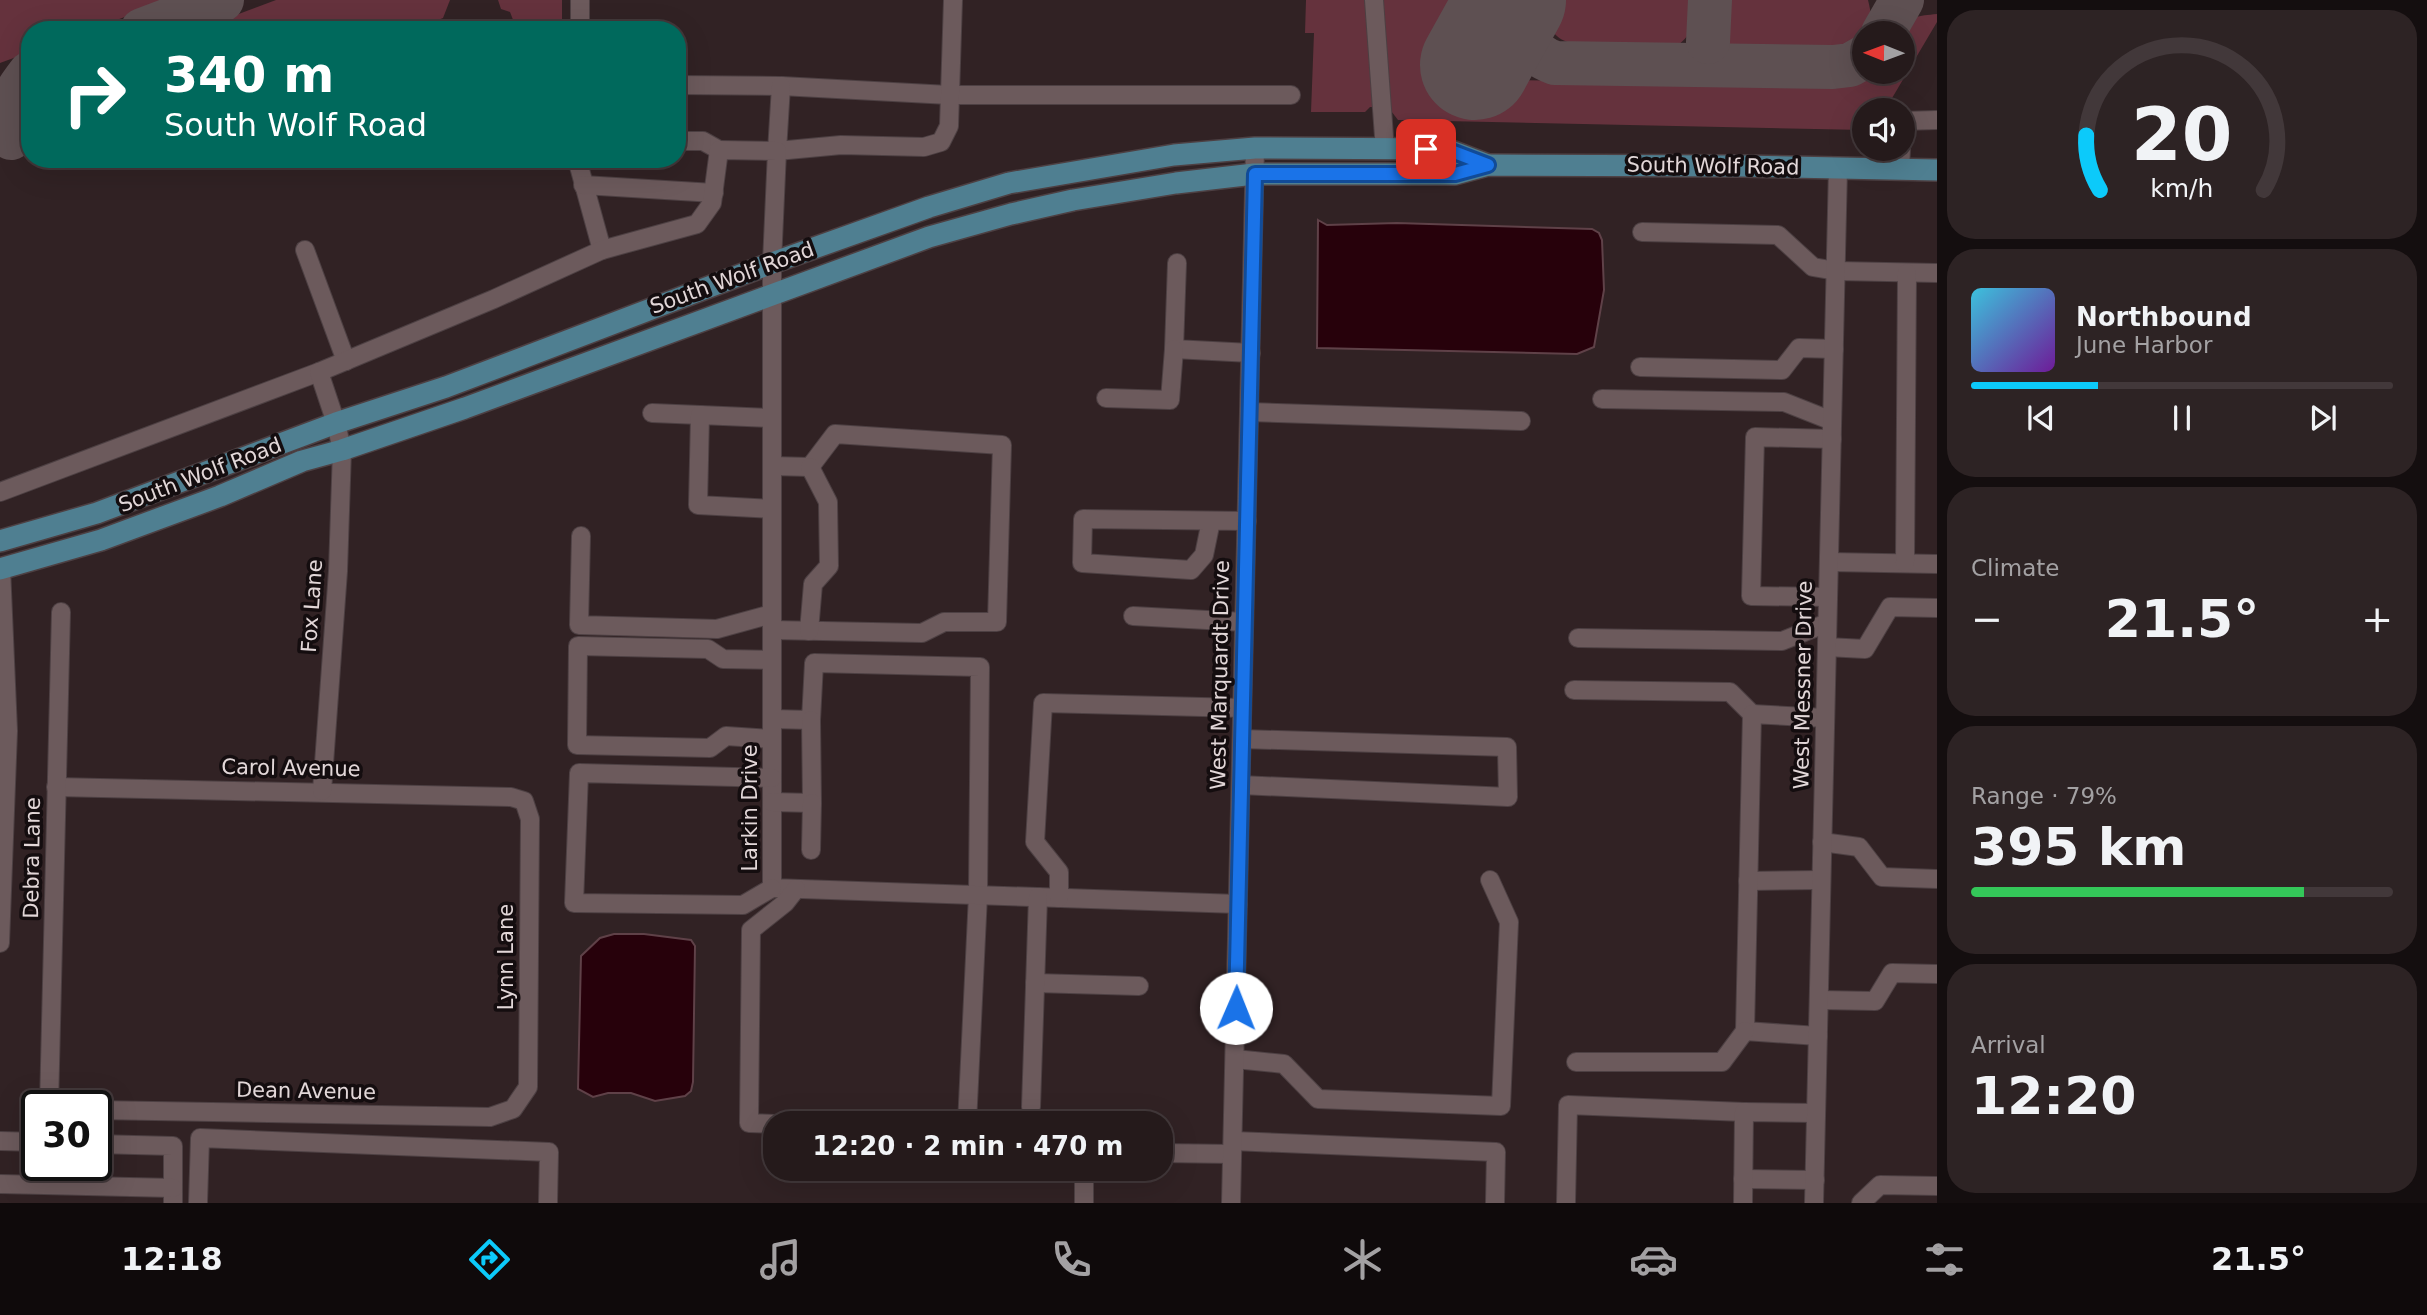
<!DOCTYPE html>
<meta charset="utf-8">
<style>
body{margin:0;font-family:"DejaVu Sans",sans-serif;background:#2d2324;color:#f1f3f6;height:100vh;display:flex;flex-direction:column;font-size:26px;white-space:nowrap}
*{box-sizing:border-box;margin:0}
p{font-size:23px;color:#a3a1a3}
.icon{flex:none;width:38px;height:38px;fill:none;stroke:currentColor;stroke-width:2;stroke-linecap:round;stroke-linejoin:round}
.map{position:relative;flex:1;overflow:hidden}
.panel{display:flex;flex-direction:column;gap:10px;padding:10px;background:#140e0f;width:490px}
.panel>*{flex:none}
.banner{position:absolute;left:21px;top:21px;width:665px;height:147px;border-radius:28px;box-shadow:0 7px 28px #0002,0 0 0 2px #42383a;background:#00695c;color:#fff;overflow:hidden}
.needle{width:46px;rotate:271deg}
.buttons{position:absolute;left:1852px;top:21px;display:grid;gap:14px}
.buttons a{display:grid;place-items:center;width:63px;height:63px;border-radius:50%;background:#251a1b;box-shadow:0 7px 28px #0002,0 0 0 2px #42383a;font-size:35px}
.speed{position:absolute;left:21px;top:1090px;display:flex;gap:14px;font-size:35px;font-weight:700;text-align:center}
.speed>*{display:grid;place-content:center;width:91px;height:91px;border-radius:50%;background:#251a1b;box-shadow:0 7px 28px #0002,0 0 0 2px #42383a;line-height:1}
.speed .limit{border:4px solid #111;border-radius:10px;background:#fff;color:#111}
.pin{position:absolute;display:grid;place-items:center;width:60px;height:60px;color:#fff;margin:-30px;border-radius:14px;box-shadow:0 4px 10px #0006}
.me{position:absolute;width:77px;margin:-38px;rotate:1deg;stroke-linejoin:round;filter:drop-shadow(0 0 5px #0008)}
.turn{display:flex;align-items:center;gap:24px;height:147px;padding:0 28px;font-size:32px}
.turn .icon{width:91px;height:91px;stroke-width:2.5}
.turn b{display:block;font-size:49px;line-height:60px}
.big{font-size:52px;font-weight:600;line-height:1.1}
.panel .card{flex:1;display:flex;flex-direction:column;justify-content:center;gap:10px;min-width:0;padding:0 24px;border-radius:28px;background:#2d2324}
.panel .dial{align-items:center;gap:0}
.dial svg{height:182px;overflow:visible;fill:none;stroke:#42383a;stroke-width:7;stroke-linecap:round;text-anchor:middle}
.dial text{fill:#f1f3f6;stroke:none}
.song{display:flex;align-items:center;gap:21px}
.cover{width:84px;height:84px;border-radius:10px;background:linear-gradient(135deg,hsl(190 70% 55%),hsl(280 70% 35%))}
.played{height:7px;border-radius:4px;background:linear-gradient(90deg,#0ccafa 30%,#42383a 30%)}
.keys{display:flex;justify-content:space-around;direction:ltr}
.heat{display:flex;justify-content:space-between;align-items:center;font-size:38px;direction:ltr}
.charge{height:10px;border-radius:5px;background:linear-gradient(90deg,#34c759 79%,#42383a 0)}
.trip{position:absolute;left:763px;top:1111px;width:410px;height:70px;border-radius:28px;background:#251a1b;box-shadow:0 7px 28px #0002,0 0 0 2px #42383a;font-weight:600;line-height:70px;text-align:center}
.dock{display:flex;height:112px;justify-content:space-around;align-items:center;background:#0f0a0b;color:#a3a1a3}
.dock .icon{width:49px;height:49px}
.dock .on{color:#0ccafa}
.dock b{font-size:32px;color:#f1f3f6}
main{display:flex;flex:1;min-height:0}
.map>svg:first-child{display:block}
</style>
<main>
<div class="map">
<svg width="1937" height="1203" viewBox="0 0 1937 1203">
<rect width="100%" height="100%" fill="#312224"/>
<!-- green -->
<g fill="#65323d">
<path d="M 0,0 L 170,0 L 90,30 L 30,30 L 30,52 L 0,63 Z"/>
<path d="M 276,0 L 450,0 L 443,18 L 412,30 L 196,30 Z"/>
<path d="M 498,0 L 562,0 L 562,30 L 517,30 L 510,12 L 501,9 Z"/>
<path d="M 1306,0 L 1368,0 L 1375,107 L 1370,107 L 1365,112 L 1311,112 L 1314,33 L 1305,33 Z"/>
<path d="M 1381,0 L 1481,0 L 1452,53 L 1500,80 L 1834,84 L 1853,81 L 1872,72 L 1902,72 L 1902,33 L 1900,33 C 1910,15 1918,16 1937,14 L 1937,22 L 1885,110 L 1864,110 L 1864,130 L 1398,120 L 1388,107 Z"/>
<path d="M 1547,0 L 1695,0 C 1694,22 1694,36 1673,48 C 1648,47 1585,51 1565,41 C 1550,35 1542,15 1547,0 Z"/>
<path d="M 1723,0 L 1868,0 C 1871,12 1873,22 1867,33 L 1864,33 L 1864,39 L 1854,47 L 1842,52 L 1736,49 C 1716,39 1722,20 1723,0 Z"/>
</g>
<!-- water -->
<g fill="#27010b" stroke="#5f4148" stroke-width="2">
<path d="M 1318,220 L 1327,225 L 1397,223 L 1592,229 L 1599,233 L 1602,240 L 1604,290 L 1594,347 L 1577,354 L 1317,348 Z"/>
<path d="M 614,934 L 644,934 L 691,940 L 695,946 L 693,1082 L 691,1091 L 685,1096 L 655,1101 L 631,1093 L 608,1093 L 593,1097 L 578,1089 L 581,956 L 600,938 Z"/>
</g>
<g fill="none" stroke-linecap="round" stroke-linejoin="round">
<!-- taxiway -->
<g stroke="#5e5052" stroke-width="44">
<path d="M 1522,0 C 1515,30 1525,52 1555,63 L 1833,67 L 1850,65 L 1864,57"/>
<path d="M 142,30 L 222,0"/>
<path d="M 1883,33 L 1902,0"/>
<path d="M 1708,42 L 1710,0"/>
<path d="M 0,121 L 11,138 C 8,105 10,99 30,73"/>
</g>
<!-- runway -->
<path stroke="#5e5052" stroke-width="110" d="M 1475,65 L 1511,0"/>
<defs>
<g id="minor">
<path d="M 1374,0 L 1385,150"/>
<path d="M 580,30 L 580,0"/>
<path d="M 677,85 L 781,86 L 949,95 L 1291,95"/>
<path d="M 781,86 L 777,151 L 841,145 L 924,147 L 941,142 L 949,126 L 953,0"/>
<path d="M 1902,121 L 1937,120"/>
<path d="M 677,141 L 703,141 L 719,150"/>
<path d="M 577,159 L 602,250"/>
<path d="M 1900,169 L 1901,149"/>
<path d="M 583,185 L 714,193"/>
<path d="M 1642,232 L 1778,235 L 1813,267 L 1836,271 L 1937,273"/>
<path d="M 305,250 L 346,361"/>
<path d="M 1177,263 L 1174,349 L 1251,353"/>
<path d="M 1640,367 L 1782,370 L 1799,348 L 1834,349"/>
<path d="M 1106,398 L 1170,400 L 1174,349"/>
<path d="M 1602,399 L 1784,402 L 1832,421"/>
<path d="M 1249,412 L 1521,421"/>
<path d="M 652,413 L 700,415"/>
<path d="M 772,418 L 700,415 L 698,505 L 772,509"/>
<path d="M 0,492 L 319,372"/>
<path d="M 1211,521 L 1204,555 L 1191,570 L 1082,563 L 1083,519 L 1247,521"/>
<path d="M 581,536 L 579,625 L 717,629 L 772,614"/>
<path d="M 1829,562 L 1937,564"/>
<path d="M 1905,563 L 1907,273"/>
<path d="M 1828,597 L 1751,596 L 1755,437 L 1832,439"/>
<path d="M 1133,616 L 1244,622"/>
<path d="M 772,630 L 922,633 L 944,622 L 997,622 L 1002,445 L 835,434 L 810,467 L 772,466"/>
<path d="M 809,631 L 813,584 L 829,566 L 828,502 L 810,467"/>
<path d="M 1578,638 L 1782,641 L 1827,623"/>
<path d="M 1827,647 L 1865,649 L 1890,607 L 1937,608"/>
<path d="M 1574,690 L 1730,692 L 1752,714"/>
<path d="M 772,719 L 811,720 L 814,663 L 980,667 L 978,895 L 967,1124"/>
<path d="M 772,739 L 726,736 L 710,748 L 577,745 L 578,646 L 708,649 L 723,659 L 772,660"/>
<path d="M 1241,785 L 1508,797 L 1507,747 L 1242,739"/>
<path d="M 56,787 L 511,797 L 524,801 L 530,819 L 528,1087 L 513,1109 L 490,1117 L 96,1110"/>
<path d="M 322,791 L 338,571 L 342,450 L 336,423 L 319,372 L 494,299 L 602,250 L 697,224 L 712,203 L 719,150 L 777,151 L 772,263 L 772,888 L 1238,904"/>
<path d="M 772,802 L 812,803 L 811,720"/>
<path d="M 1822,842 L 1859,847 L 1882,877 L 1937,879"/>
<path d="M 811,850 L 812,803"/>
<path d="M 1748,881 L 1821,880"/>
<path d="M 772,888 L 743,905 L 574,903 L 579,773 L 772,778"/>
<path d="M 1059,898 L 1059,872 L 1035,842 L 1043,703 L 1242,708"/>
<path d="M 0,943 L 8,731 L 1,568"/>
<path d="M 1035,983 L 1139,986"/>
<path d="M 1819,1000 L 1875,1001 L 1892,973 L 1937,974"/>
<path d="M 1818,1036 L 1745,1031 L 1752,714 L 1825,718"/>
<path d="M 1235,1059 L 1284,1064 L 1318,1099 L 1501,1106 L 1509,922 L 1490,880"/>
<path d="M 1576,1062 L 1722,1062 L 1745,1031"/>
<path d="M 49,1106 L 61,612"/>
<path d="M 1031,1107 L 1038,897"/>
<path d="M 775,1124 L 749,1123 L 751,930 L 785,903 L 796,889"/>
<path d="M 0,1141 L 37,1142"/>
<path d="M 1233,1141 L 1496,1152 L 1495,1203"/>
<path d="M 96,1144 L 173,1146 L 173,1203"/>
<path d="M 1160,1153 L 1232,1154"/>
<path d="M 1743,1179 L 1815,1180"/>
<path d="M 0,1184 L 173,1188"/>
<path d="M 198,1203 L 200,1138 L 549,1152 L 548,1203"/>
<path d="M 1084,1203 L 1084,1174 L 1088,1169"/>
<path d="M 1231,1203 L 1255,148"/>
<path d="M 1566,1203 L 1568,1105 L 1744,1112"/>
<path d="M 1743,1203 L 1744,1112 L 1816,1113"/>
<path d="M 1814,1203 L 1838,168"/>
<path d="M 1861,1203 L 1880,1185 L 1937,1186"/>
</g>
<g id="major">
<path d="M 0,541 L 97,513 L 336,423 L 446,387 L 772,263 L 929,207 L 1009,183 L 1174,155 L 1255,148 L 1446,149 L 1488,165"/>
<path d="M 0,569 L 101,540 L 220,496 L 302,461 L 342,450 L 465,408 L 929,237 L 1011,214 L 1073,200 L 1176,183 L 1254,174 L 1455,174 L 1488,165 L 1741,166 L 1937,170"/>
</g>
</defs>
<!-- minor casing -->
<use href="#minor" stroke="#4d4043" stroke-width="20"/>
<!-- major casing -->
<use href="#major" stroke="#4d4043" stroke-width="24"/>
<!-- minor -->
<use href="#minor" stroke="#6c5a5c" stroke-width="18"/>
<!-- major -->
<use href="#major" stroke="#4f7f91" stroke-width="21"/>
</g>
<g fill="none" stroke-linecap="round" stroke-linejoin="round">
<defs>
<path id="route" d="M 1236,1008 L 1255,174 L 1455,174 L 1488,165 L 1446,149 L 1426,149"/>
</defs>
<!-- route casing -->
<use href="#route" stroke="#114b97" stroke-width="18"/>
<!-- route -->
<use href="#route" stroke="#1a73e8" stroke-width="12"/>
</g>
<g text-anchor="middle" stroke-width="7" stroke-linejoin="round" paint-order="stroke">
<!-- street labels -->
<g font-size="21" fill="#e2d7d8" stroke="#140d0f">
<text transform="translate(1713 166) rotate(1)" y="7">South Wolf Road</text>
<text transform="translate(732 278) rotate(-20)" y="7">South Wolf Road</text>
<text transform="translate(200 475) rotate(-21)" y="7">South Wolf Road</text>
<text transform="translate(312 606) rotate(-86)" y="7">Fox Lane</text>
<text transform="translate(1220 675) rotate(-89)" y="7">West Marquardt Drive</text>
<text transform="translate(1803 685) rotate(-89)" y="7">West Messner Drive</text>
<text transform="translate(291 768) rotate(1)" y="7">Carol Avenue</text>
<text transform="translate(750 808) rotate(-90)" y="7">Larkin Drive</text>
<text transform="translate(32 858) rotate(-89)" y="7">Debra Lane</text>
<text transform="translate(506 957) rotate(-90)" y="7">Lynn Lane</text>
<text transform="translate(306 1091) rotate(1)" y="7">Dean Avenue</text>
</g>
</g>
</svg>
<div class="buttons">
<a><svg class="needle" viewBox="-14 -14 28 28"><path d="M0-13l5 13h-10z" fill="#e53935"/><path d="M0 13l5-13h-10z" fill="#a3a1a3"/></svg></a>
<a><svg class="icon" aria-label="sound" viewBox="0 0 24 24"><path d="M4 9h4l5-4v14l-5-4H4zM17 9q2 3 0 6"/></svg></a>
</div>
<div class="speed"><div class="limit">30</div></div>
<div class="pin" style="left:1426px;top:149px;background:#d93025"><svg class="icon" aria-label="arrive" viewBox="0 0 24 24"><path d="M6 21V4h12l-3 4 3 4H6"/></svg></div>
<svg class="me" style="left:1236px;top:1008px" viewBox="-20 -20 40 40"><circle r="19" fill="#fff"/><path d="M0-13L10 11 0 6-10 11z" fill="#1a73e8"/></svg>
<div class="trip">12:20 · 2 min · 470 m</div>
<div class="banner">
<div class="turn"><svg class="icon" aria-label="right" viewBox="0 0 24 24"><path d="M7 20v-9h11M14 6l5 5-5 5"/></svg><div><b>340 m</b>South Wolf Road</div></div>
</div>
</div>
<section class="panel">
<div class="card dial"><svg viewBox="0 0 100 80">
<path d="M14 69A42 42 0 1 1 86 69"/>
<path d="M14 69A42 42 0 0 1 8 45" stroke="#0ccafa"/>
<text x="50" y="56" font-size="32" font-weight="700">20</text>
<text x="50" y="72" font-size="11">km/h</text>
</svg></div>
<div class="card">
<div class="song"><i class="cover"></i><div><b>Northbound</b><p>June Harbor</p></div></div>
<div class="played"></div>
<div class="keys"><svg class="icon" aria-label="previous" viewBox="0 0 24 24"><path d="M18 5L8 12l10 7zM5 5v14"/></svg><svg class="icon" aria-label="pause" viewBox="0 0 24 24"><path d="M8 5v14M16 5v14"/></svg><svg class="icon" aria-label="next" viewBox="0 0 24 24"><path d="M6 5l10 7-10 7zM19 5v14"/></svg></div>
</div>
<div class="card"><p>Climate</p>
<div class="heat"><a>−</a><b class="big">21.5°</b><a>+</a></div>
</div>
<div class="card"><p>Range · 79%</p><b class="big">395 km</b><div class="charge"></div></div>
<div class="card"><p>Arrival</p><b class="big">12:20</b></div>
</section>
</main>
<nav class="dock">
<b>12:18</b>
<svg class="icon on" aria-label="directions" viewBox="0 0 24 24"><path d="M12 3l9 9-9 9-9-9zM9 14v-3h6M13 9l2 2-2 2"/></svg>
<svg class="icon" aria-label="music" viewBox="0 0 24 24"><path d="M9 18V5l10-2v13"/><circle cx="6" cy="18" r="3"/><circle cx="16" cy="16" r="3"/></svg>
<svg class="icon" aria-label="phone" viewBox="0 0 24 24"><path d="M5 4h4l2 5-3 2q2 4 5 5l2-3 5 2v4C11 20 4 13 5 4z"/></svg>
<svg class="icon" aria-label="climate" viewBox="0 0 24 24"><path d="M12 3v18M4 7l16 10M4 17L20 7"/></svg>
<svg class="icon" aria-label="car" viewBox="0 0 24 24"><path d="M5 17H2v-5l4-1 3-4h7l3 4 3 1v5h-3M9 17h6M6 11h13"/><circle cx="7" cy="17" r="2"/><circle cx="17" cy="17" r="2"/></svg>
<svg class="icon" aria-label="filters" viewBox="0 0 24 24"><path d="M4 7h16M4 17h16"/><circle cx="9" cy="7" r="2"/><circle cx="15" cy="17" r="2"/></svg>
<b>21.5°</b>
</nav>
